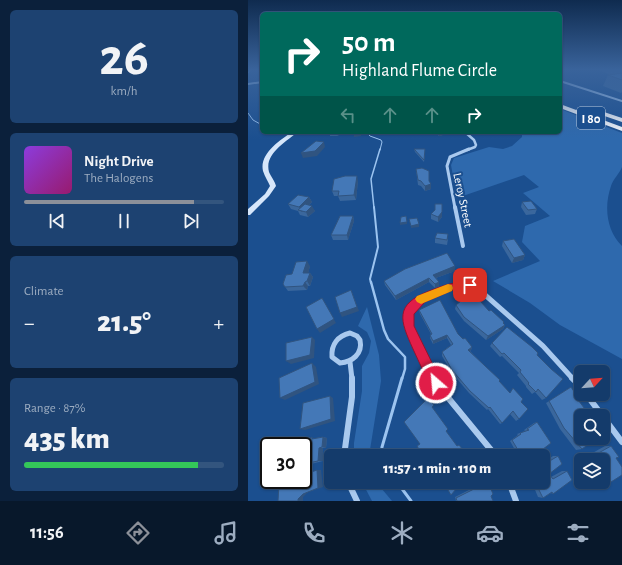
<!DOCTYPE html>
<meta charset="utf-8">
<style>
body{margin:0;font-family:"Alegreya Sans",sans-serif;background:#1d4271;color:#f1f3f6;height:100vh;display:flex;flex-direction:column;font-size:15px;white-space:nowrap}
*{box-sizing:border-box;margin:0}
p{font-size:13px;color:#9dadc1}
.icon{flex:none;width:22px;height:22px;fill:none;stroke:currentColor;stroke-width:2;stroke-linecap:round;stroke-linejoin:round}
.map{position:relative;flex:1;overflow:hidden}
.sheet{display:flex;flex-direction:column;gap:10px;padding:10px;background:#0b203b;width:248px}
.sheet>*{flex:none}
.top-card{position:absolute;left:12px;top:12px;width:302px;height:122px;border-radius:6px;box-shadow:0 1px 3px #0004,0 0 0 1px #33557e;background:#00695c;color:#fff;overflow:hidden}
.needle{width:26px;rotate:64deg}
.buttons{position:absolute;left:326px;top:365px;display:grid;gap:8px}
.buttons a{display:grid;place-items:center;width:36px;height:36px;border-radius:6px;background:#143b6b;box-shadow:0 1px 3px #0004,0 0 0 1px #33557e;font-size:20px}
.speed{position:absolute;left:12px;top:437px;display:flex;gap:8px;font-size:20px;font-weight:700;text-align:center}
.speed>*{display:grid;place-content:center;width:52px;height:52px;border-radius:50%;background:#143b6b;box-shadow:0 1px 3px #0004,0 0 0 1px #33557e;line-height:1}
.speed .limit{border:2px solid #111;border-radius:6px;background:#fff;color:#111}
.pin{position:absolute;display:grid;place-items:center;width:34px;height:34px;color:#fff;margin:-17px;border-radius:8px;box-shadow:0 2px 6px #0006}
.me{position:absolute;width:44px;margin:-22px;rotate:333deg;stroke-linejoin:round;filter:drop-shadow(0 0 3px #0008)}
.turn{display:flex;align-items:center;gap:14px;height:84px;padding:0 16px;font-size:18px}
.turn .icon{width:52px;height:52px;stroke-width:2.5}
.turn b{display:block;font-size:28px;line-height:34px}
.lanes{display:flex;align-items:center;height:38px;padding:0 16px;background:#0003;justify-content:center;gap:20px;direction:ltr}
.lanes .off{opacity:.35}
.big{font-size:30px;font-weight:800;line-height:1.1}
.sheet .tile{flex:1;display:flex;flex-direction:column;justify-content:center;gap:6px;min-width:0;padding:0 14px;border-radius:6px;background:#1d4271}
.sheet .dial{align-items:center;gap:0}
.dial b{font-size:52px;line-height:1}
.song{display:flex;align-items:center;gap:12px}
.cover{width:48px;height:48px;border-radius:6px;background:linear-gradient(135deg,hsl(270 70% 55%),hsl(320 70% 35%))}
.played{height:4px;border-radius:2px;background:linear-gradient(90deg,#8c9099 85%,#33557e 85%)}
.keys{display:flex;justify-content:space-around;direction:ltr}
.heat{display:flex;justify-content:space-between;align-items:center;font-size:22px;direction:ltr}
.charge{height:6px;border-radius:3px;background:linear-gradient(90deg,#34c759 87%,#33557e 0)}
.trip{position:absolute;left:76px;top:449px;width:226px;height:40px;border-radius:6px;background:#143b6b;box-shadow:0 1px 3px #0004,0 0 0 1px #33557e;font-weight:800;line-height:40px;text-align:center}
.tabs{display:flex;height:64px;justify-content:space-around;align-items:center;background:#08182b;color:#9dadc1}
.tabs .icon{width:28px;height:28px}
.tabs .selected{color:#8c9099}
.tabs b{font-size:18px;color:#f1f3f6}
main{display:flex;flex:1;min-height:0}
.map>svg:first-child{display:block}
</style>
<main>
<section class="sheet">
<div class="tile dial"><b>26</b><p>km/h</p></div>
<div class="tile">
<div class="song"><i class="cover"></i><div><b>Night Drive</b><p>The Halogens</p></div></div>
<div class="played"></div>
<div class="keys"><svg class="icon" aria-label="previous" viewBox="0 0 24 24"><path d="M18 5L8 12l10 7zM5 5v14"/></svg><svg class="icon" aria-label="pause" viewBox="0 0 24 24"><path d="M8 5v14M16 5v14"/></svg><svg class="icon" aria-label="next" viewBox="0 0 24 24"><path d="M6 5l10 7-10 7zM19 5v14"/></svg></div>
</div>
<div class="tile"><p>Climate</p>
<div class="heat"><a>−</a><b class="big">21.5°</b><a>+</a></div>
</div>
<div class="tile"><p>Range · 87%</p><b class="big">435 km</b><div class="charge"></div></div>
</section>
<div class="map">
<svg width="374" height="501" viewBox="0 0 374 501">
<rect width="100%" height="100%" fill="#1b4f8f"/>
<!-- green -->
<g fill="#2e69ad">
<path d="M 312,109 L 374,133 C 374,142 374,160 374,167 C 372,173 365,179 363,186 C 356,206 358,230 374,246 L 374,359 L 312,325 L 282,303 L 245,281 L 292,261 L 274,242 L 277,226 L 302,216 L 275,193 L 291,187 L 276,175 L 209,198 L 203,165 L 206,158 L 241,147 L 255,149 L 264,146 L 274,137 L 274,134 L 271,132 L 312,132 Z"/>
<path d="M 119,307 L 131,355 L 133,381 L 121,456 L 106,456 L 106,443 L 114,391 L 114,366 L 121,353 L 123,341 L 119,332 L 110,326 Z"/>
<path d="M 114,482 L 128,482 L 144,501 L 124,501 Z"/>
</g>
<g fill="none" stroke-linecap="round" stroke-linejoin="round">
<!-- stream-far4 -->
<g stroke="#9cc4f0" stroke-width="1">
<path d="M 0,73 L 3,69"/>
<path d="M 0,113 L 5,120 L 14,125"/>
<path d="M 118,132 L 122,136 L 133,140 L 134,142 L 132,150"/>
</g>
<!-- stream-far3 -->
<path stroke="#9cc4f0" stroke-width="1.5" d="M 126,208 L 123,179 L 132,149"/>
<!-- stream-far2 -->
<path stroke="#9cc4f0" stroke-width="2" d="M 123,283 L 122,279 L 130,247 L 126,207"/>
<!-- stream-far1 -->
<path stroke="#9cc4f0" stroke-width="2.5" d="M 123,282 L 136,330 L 140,339 L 157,357 L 157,369 L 154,379"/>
<!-- stream -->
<g stroke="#9cc4f0" stroke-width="3">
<path d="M 133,456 L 134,447 L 154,378"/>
<path d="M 149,482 L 163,501"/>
</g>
<!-- street-far5 -->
<g stroke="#a9c9ee" stroke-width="2">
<path d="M 312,81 L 374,101"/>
<path d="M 0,84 L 14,82"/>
</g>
<!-- street-far4 -->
<path stroke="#a9c9ee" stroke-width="2.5" d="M 217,132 L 226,140 L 228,145 L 227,147 L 219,150"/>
<!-- street-far3 -->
<path stroke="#a9c9ee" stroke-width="3" d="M 207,208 L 199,166 L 202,157 L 221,149"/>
<!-- street-far2 -->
<path stroke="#a9c9ee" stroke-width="4" d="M 207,207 L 215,246"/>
<!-- street-far1 -->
<g stroke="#a9c9ee" stroke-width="5">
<path d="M 102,333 L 109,336 L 112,340 C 115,354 104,362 92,363 L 84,357 C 83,344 90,336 102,333 Z"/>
<path d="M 102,362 L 104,379"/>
<path d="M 186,379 L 161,326 C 160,320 160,313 164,307 C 169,299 199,287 209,285 C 215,284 222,285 228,287 L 295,346 L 325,379"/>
</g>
<!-- street -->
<g stroke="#a9c9ee" stroke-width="6">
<path d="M 185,378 L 188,383 L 248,456"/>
<path d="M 324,378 L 333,387"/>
<path d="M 338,394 L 374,442"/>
<path d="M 96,456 L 104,397 L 104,378"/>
<path d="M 100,482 L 109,501"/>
<path d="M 261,482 L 268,501"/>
</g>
<!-- secondary -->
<path fill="#d6e6fa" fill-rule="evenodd" d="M 44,132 L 49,132 C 39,142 16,153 21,172 C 23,177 27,181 28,186 L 21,196 L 2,215 L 0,215 L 0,209 L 17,194 L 22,186 C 20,181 17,177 15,171 C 11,154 32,140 44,132 Z"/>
<!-- highway -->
<g fill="#fff" fill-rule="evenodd">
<path d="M 312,104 L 374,127 L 374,131 L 312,108 Z"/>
<path d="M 341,107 L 374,118 L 374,122 L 339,110 L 338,109 Z"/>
</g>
</g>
<!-- wall -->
<g fill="#3a679d">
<path d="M 348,69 L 374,69 L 374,92 L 373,93 L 355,86 L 360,75 L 363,75 Z"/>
<path d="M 82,132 L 93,132 L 90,136 L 82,136 Z"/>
<path d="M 187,132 L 203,132 L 203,133 L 191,136 Z"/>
<path d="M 166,149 L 177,152 L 176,162 L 167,152 Z"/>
<path d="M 168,169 L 181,181 L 183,189 L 177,191 L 173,186 L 170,185 Z"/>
<path d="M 110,181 L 108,200 L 92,201 L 90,196 L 86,196 L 84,191 Z"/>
<path d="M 61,197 L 64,202 L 61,205 L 67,211 L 60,217 L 52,215 L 50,211 L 43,209 L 40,204 Z"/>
<path d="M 274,202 L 289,209 L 287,214 L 278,215 L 273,207 Z"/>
<path d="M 187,204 L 194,217 L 190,222 L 183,219 L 183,214 L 187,210 Z"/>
<path d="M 105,216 L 106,221 L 100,240 L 85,240 L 83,235 Z"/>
<path d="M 187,238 L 200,239 L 199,245 L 187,243 Z"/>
<path d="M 255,241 L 277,255 L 275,260 L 264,263 L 254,246 Z"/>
<path d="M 62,266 L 60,273 L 62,273 L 65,277 L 62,286 L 60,286 L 59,290 L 40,291 L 35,284 L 44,274 Z"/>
<path d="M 207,271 L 188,278 L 191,282 L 191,287 L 187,288 L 181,282 L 148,300 L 137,285 L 136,281 Z"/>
<path d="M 208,305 L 241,311 L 257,325 L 255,329 L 238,340 L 216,321 L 207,309 Z"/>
<path d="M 171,310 L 210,334 L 224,347 L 223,350 L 222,351 L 261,392 L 273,402 L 271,419 L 268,421 L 262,414 L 254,423 L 252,424 L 240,409 L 239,410 L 221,393 L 204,373 L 194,356 L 194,352 L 203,345 L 199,338 L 185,344 L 182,338 L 183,334 L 172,314 Z"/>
<path d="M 244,343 L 289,355 L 298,398 L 294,400 L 287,392 L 284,394 L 278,387 L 278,386 L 269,375 L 271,373 L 254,356 L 252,357 L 242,346 Z"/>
<path d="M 323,387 L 328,397 L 334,449 L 328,450 L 312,429 L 298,403 Z"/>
<path d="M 289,422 L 286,456 L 273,456 L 269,450 L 267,450 L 262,441 L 270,435 L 269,434 L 277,431 L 276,430 L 286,423 Z"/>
<path d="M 75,437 L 79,438 L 78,448 L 75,448 L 75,461 L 55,466 L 55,446 L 68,438 Z"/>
<path d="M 357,446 L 363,446 L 368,458 L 352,489 L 345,488 L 342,482 L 355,482 L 355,460 L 333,460 L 333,461 L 332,460 Z"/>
<path d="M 305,456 L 310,456 L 301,474 L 303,477 L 314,471 L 319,471 L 305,494 L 303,493 L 295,498 L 290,497 L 285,485 L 287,484 L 286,482 L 295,482 L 295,462 Z"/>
<path d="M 237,482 L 240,482 L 243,496 L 245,501 L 208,501 L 207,497 Z"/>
</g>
<!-- shaded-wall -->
<g fill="#305480">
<path d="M 90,132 L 93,132 L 90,136 L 89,133 Z"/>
<path d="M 191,132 L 203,132 L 203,133 L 191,136 Z"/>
<path d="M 113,133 L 113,136 L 106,137 L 106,135 Z"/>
<path d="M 76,142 L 77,147 L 69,156 L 55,158 L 53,153 Z"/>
<path d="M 109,176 L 110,181 L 108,200 L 106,195 Z"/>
<path d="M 183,184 L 183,189 L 177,191 L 177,186 Z"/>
<path d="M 61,197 L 64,202 L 54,212 L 53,211 L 51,207 Z"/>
<path d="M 194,204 L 194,217 L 190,222 L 190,217 Z"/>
<path d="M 64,206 L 67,211 L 60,217 L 58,212 Z"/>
<path d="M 105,216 L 106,221 L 100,240 L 99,235 Z"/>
<path d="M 159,222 L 159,224 L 152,225 L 152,223 Z"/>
<path d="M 171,224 L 171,227 L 163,228 L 163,226 Z"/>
<path d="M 277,255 L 275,260 L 264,263 L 266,258 Z"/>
<path d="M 59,261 L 62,266 L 59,278 L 55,273 Z"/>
<path d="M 207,266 L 207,271 L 185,279 L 185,275 Z"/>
<path d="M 62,273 L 65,277 L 62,286 L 59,281 Z"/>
<path d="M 181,278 L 181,282 L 148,300 L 147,296 Z"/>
<path d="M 57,282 L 60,286 L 59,290 L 55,286 Z"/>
<path d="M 191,282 L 191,287 L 187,288 L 187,284 Z"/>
<path d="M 103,290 L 111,311 L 94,317 L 92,313 Z"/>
<path d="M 74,298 L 88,323 L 72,333 L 69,329 Z"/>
<path d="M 257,325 L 255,329 L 238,340 L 240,336 Z"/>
<path d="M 199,335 L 199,338 L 185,344 L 185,341 Z"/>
<path d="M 64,337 L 67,340 L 66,358 L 43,364 L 38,361 Z"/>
<path d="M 224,347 L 223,350 L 219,353 L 220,350 Z"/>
<path d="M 64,363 L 68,367 L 71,384 L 37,400 L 32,398 Z"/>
<path d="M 82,396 L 85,398 L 87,421 L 57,430 L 52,429 Z"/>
<path d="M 75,437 L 79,438 L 78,448 L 74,447 Z"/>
<path d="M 71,448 L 75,448 L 75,461 L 70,461 Z"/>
<path d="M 69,470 L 73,470 L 75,487 L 60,492 L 55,497 L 55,501 L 50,501 L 50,499 Z"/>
</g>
<!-- building -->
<g fill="#4478b7" stroke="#305480">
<path d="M 374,73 L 374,80 L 360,75 Z"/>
<path d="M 82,132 L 90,132 L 89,133 L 82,133 Z"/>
<path d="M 104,132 L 112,132 L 113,133 L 106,135 Z"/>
<path d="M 68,141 L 76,142 L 67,151 L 53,153 Z"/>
<path d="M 166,149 L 177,149 L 176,160 Z"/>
<path d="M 174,168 L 181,171 L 181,181 L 183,184 L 177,186 L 173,181 L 170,180 L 168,169 Z"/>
<path d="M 97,176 L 109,176 L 106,195 L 90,196 L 91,191 L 84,191 L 86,179 Z"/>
<path d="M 50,195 L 61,197 L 51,207 L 40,204 Z"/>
<path d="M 283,201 L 289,209 L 280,210 L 274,202 Z"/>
<path d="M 57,204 L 64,206 L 58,212 L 50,210 Z"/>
<path d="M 187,204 L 194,204 L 194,212 L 190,217 L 183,214 L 187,210 Z"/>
<path d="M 92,216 L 105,216 L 99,235 L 83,235 Z"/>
<path d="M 158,216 L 159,222 L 152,223 L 153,217 Z"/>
<path d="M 169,218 L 171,224 L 163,226 L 161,219 Z"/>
<path d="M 189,233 L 200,234 L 199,240 L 187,238 Z"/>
<path d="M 266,239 L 277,255 L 266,258 L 255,241 Z"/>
<path d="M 199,253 L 207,266 L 185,275 L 191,282 L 187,284 L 181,278 L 147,296 L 136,281 L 157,269 Z"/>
<path d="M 59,261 L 55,273 L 62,273 L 59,281 L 57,282 L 55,286 L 37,287 L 35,284 L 38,275 L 44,274 L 48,262 Z"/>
<path d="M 103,290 L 109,307 L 92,313 L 87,297 Z"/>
<path d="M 224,292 L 241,311 L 243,310 L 256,322 L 255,323 L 257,325 L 240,336 L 216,317 L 208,305 Z"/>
<path d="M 74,298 L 86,319 L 69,329 L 58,307 Z"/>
<path d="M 192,300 L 210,334 L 215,339 L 217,338 L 224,347 L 220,350 L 252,380 L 251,381 L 262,393 L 265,388 L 275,399 L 273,402 L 280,409 L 271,419 L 265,411 L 254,423 L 242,407 L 241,408 L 222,391 L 204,370 L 194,352 L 205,344 L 199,335 L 185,341 L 182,335 L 184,334 L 171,310 Z"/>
<path d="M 259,327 L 284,347 L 290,353 L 289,355 L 303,369 L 315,379 L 298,398 L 290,389 L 288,392 L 280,384 L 281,383 L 272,372 L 273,370 L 256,353 L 254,354 L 244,343 Z"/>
<path d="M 64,337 L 62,355 L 38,361 L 38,343 Z"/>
<path d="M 64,363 L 67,382 L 32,398 L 31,378 Z"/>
<path d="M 323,387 L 329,396 L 328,397 L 342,416 L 333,416 L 333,438 L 349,438 L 334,449 L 316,428 L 301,401 Z"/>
<path d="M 82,396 L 83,419 L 52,429 L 55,403 Z"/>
<path d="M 180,398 L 186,405 L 184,407 L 200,429 L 198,431 L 209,446 L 211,445 L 220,456 L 175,456 L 169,446 L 172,444 L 156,422 Z"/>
<path d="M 289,422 L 303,443 L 286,456 L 276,456 L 272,448 L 270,450 L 264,440 L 273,434 L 272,433 L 281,430 L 279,429 Z"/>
<path d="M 64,437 L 64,439 L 75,437 L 74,447 L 71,448 L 70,461 L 55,464 L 55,446 L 41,446 L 41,444 L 60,440 Z"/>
<path d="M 363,446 L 371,457 L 368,458 L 374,467 L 374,475 L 352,489 L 348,482 L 355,482 L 355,460 L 338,460 Z"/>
<path d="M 310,456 L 314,464 L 301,474 L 305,479 L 319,471 L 324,480 L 305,494 L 304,492 L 295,498 L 289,486 L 291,484 L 290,482 L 295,482 L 295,465 Z"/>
<path d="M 69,470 L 70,488 L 55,494 L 50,499 L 50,501 L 30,501 L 31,484 L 41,480 L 55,480 L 55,475 Z"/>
<path d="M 191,482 L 214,482 L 203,495 L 197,485 L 194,487 Z"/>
<path d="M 240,482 L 245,494 L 243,496 L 245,501 L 209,501 L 208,498 Z"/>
</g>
<!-- sky -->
<linearGradient id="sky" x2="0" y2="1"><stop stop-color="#0f2b4f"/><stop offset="0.5" stop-color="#39639b"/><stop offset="1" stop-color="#39639b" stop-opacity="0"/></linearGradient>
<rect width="374" height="139" fill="url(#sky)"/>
<!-- route -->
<path fill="#e11d48" stroke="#92132f" d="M 222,281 L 226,282 L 227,285 L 226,288 L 205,290 L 177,302 L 166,314 L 166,326 L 194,383 L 193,388 L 188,390 L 183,388 C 177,375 171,362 165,349 C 152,320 146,305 181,291 C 197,285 205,282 222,281 Z"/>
<!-- slow -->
<path fill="#f59e0b" d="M 200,284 L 204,285 L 205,288 L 204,291 L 173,304 L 169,302 L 167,299 L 169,296 Z"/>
<g text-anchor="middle" stroke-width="4" stroke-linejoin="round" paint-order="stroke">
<!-- far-street labels -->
<g font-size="12" fill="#fff" stroke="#1b4f8f">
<text transform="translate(215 200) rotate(78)" y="4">Leroy Street</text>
</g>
<!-- shield labels -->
<rect fill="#1b4f8f" stroke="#bbcadd" stroke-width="1" x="329" y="107" width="28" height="22" rx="3"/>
<g font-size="13" font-weight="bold" fill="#fff">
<text x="343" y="123">I 80</text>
</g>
</g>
</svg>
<div class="buttons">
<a><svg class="needle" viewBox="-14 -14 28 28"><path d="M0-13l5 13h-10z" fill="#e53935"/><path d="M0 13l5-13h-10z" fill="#9dadc1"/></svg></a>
<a><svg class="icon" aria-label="search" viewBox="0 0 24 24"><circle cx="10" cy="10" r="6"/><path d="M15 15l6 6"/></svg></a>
<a><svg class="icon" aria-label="layers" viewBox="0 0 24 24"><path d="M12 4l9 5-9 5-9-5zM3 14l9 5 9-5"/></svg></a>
</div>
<div class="speed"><div class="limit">30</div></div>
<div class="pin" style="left:222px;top:285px;background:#d93025"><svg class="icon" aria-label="arrive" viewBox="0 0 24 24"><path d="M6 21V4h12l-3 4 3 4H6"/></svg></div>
<svg class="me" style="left:188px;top:383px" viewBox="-20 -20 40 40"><circle r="17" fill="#e11d48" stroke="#fff" stroke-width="3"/><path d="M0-11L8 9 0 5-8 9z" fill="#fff"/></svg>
<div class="trip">11:57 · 1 min · 110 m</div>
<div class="top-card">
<div class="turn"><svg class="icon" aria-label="right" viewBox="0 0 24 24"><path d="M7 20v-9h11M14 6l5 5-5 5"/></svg><div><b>50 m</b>Highland Flume Circle</div></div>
<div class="lanes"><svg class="icon off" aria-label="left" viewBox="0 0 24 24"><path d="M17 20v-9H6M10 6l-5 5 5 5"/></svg><svg class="icon off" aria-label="ahead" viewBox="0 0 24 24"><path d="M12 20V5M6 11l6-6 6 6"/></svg><svg class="icon off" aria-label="ahead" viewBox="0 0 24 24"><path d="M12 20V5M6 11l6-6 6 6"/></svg><svg class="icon" aria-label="right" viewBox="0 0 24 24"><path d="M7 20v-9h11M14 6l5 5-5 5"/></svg></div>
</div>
</div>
</main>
<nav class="tabs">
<b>11:56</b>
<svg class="icon selected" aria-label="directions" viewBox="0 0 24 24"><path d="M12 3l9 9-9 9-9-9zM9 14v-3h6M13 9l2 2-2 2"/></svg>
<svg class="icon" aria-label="music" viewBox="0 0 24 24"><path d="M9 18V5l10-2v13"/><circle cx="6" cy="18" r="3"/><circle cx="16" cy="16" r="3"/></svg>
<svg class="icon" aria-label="phone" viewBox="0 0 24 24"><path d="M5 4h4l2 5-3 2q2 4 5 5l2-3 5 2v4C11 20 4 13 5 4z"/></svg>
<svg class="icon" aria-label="climate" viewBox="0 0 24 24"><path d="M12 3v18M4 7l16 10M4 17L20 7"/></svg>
<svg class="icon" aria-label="car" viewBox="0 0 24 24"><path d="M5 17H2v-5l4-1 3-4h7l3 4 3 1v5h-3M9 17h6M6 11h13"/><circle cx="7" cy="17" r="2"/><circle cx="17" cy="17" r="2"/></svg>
<svg class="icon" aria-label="filters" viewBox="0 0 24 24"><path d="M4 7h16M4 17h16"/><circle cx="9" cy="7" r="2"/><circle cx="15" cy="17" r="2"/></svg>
</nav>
